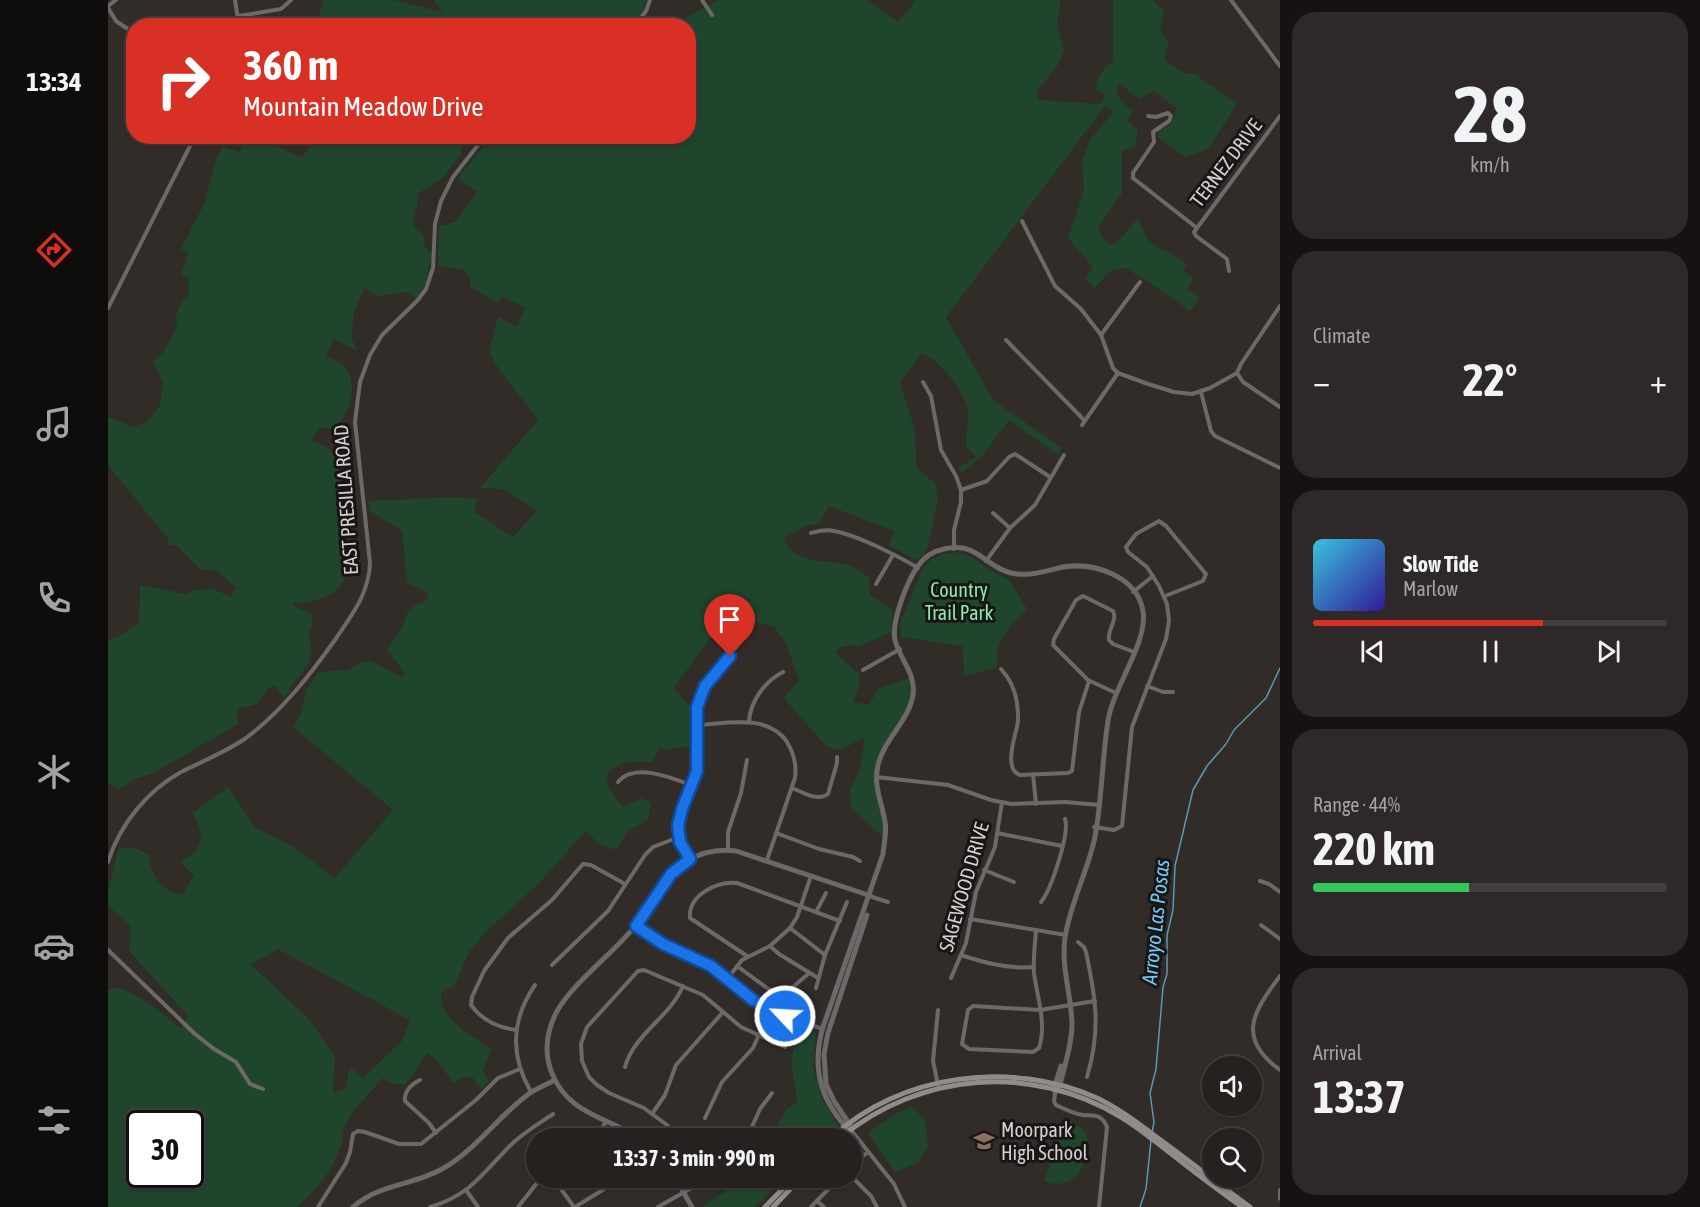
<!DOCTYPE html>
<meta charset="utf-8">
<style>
body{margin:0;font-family:"Asap Condensed",sans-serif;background:#2e2928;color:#f1f3f6;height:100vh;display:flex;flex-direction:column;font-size:22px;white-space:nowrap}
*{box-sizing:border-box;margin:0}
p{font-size:20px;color:#a4a3a4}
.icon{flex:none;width:33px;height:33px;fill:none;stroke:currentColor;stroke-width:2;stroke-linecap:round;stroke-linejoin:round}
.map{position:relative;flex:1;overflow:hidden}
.side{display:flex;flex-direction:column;gap:12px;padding:12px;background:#151211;width:420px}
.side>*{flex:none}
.top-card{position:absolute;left:18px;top:18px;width:570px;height:126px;border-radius:24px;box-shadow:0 2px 4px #0004,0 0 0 2px #423e3d;background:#d93025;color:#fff;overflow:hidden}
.tools{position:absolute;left:1094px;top:1056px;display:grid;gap:12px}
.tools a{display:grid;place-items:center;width:60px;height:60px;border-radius:50%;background:#26211f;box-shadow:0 2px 4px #0004,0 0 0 2px #423e3d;font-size:30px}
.speed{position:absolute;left:18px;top:1110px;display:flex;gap:12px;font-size:30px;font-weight:700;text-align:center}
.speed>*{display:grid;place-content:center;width:78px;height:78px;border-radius:50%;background:#26211f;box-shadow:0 2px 4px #0004,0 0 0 2px #423e3d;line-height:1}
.speed .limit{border:3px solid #111;border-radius:9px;background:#fff;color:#111}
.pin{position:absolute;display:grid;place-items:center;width:51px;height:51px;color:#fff;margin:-62px -26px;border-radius:50% 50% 50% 0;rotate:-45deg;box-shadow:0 0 6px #0007}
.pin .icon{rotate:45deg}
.me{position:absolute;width:66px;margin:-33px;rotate:295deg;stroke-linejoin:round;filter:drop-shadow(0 0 4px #0008)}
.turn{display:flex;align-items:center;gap:21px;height:126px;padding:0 18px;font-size:27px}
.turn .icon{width:78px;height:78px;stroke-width:2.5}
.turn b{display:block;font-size:42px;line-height:51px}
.big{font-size:45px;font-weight:700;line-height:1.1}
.side .tile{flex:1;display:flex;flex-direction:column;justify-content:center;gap:9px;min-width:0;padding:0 21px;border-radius:24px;background:#2e2928}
.side .dial{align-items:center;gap:0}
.dial b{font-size:78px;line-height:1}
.song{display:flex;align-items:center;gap:18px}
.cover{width:72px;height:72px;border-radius:9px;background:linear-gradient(135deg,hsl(190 70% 55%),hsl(250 70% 35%))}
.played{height:6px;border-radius:3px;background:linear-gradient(90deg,#d93025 65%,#423e3d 65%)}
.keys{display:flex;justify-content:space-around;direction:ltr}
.heat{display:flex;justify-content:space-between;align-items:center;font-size:33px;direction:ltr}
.charge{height:9px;border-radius:4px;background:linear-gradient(90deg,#34c759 44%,#423e3d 0)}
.trip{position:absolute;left:418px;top:1128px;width:336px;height:60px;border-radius:30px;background:#26211f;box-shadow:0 2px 4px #0004,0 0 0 2px #423e3d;font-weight:700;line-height:60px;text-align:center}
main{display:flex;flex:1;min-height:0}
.menu{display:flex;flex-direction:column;width:108px;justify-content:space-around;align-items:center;background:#0f0d0c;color:#a4a3a4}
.menu .icon{width:42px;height:42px}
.menu .current{color:#d93025}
.menu b{font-size:27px;color:#f1f3f6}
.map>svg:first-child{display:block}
</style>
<main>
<nav class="menu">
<b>13:34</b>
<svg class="icon current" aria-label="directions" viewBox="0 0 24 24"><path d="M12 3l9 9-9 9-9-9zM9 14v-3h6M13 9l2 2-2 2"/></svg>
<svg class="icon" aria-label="music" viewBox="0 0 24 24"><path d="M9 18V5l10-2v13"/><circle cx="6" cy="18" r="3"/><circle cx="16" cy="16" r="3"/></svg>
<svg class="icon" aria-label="phone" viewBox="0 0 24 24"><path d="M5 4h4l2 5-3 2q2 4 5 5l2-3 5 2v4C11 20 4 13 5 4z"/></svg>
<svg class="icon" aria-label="climate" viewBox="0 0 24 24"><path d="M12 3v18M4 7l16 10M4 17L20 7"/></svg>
<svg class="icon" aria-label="car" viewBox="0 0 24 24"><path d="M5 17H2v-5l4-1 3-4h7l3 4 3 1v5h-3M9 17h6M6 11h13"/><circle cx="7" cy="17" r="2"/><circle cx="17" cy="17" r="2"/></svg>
<svg class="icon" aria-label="filters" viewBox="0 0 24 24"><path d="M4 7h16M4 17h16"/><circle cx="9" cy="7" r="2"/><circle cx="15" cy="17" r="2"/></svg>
</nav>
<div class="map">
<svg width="1172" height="1207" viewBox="0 0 1172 1207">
<rect width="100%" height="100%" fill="#322c29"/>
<!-- green -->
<g fill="#1f452c" fill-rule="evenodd">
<path d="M 215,0 L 285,0 L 335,12 L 326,0 L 538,0 L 535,11 L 526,23 L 522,16 L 511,23 L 503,19 L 497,24 L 487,22 L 486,26 L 209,25 Z"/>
<path d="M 610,0 L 760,0 L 790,22 L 808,0 L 953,0 L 949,23 L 956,50 L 950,65 L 929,91 L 929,100 L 992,104 L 998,95 L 988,90 C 987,78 996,68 1005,61 L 1005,0 L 1044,0 L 1056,10 L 1052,31 L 1061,43 L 1056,59 L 1075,73 L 1087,74 L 1129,104 L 1100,149 L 1077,157 L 1050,137 L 1052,130 C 1062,125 1068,120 1068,108 L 1046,91 L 1031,99 L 1012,84 L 1008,90 L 1013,101 L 1025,111 L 1019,121 L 1030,130 L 1027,147 L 1014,151 L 1014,193 L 990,228 L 996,240 L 1002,245 L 1008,244 L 1030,218 L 1039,239 L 1050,248 L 1060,251 L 1079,264 L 1075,270 L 1086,279 L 1079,289 L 1091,298 L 1082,311 L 1038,280 L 1017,268 L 1002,271 L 987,288 L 977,279 L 985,267 L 960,238 L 969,213 L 976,187 L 974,161 L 982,140 L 1005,112 L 997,106 L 838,317 L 885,400 L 954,448 L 950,455 L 901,420 L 874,456 L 853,473 L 850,468 L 868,457 L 859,447 L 858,442 C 859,430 862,414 858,403 C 852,387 829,357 813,354 L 792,383 L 806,427 L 809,469 L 827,483 L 830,499 L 820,545 L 816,554 L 809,560 L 781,546 L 786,531 L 721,506 L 711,524 L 700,525 L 676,538 C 687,569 726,556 749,569 C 753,571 757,575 761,578 L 762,595 L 785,610 L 783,632 L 750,647 L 745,644 L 731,648 L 727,653 L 751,674 L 752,683 L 745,702 L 761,705 L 770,689 L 804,677 L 803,703 L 776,747 L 769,772 L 777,839 L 743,808 L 742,790 L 751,772 L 757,739 L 755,738 L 733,750 L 719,747 L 676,698 L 691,680 L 677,641 L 665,626 L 640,622 L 622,610 L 566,688 L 586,711 L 587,748 L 570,747 L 557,750 L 553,747 L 544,762 C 528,761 512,760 500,773 L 499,786 L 515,807 L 533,798 L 543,803 L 540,819 L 518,833 L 509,850 L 492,845 L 478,831 L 432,882 L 377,933 L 361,952 L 346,987 L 337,989 L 333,994 C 333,1021 364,1036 384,1049 L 375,1070 L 381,1082 L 373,1089 L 365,1078 L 358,1076 L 346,1083 L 329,1061 L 319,1053 L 297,1085 L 287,1084 L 275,1078 C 264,1091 240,1113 236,1130 C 234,1134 236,1139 234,1143 C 227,1169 208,1190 189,1207 L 0,1207 L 0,990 C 3,989 7,988 10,988 C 27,991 59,1017 72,1028 L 80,1016 L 21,951 L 23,926 L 0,906 L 0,890 L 11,847 L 29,849 L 41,855 C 43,876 53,891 74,895 L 86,876 L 72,862 C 98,847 96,837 85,813 L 120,787 L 147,827 L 187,848 L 227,878 L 285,810 L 185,727 L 192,715 L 198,690 L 211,672 L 240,670 L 251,663 L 263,661 L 294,677 L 297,673 L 279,650 L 295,626 L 300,611 L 306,605 L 317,602 L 321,594 L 299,582 L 294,531 L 262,511 L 260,501 L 350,497 L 369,499 L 366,512 L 405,537 L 429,511 L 395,489 L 372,488 L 430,420 L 388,365 L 381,351 L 390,317 L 409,327 L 417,308 L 394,296 L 389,303 L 362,287 L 362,278 L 355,269 L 330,266 L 331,226 L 347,222 L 369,192 L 350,178 L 384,137 L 580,136 L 580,26 L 567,25 ZM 170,949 L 302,1020 L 294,1041 L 255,1078 L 242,1067 L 237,1089 L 225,1093 L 227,1056 L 200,1018 L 143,965 ZM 32,1124 L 82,1124 L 82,1174 L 32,1174 Z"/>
<path d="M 136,137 L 150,137 L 194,158 L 202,146 L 194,137 L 357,137 L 353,153 L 336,177 L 311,193 L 305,226 L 315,235 L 317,247 L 324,253 L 318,282 L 308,299 L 300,292 L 269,296 L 256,288 L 246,313 L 243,338 L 250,351 L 226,339 L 218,356 C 223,359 231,361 235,365 C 252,384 243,415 225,429 L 212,428 L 203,441 C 210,445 218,443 223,451 C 236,469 230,488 233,509 C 238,541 254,583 214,598 C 204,602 198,604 188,602 L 185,605 L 203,614 L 205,623 L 201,634 L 204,653 L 201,663 L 182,688 L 184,691 L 176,697 L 166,685 L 160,689 L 149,704 L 130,709 L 129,716 L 130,724 L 44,774 L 26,779 L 11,789 L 1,783 L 0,785 L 0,640 L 9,637 L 31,623 L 32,586 L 39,586 L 77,594 L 85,590 L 105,589 L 123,597 L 128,588 L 109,571 L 92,569 L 68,545 L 61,545 L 60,539 L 0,465 L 0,417 L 25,427 L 40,421 L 52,405 L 55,383 L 45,361 C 56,356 64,335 70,324 L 66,321 L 74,301 L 81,295 L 80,277 L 73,275 L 80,253 L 73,249 L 96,204 L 108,159 L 115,146 L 132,153 Z"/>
<path d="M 848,552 L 863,557 L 886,572 L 901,580 L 919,609 C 909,620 894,633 890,649 C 888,655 890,661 888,668 L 856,676 L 855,646 L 793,637 L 792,624 L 815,567 L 824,559 L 835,554 Z"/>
<path d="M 694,1026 L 707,1031 L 708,1034 L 705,1067 L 715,1101 L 730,1125 L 717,1138 L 662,1138 L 678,1110 L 690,1102 L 683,1065 L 685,1051 Z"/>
<path d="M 804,1107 L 817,1120 L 820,1146 L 811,1162 L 787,1172 L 760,1133 L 787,1114 Z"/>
<path d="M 958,1120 C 978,1126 983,1137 978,1156 L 949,1146 Z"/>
<path d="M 946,1153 L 975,1164 C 968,1182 953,1188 936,1181 Z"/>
<path d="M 635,1178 L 677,1178 L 647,1207 L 594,1207 Z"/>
</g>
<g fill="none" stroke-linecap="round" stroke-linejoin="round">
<!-- stream -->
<g stroke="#5a98b5" stroke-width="1.5">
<path d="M 1044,1133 L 1046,1122 L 1042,1093 L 1048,1069 L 1055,987 L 1059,974 L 1059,935 L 1065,910 L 1067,866 L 1085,790 L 1099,766 L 1118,744 L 1126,730 L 1158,698 L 1172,668"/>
<path d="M 1032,1207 L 1038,1189 L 1043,1140"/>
</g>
<!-- minor -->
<g stroke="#6d6969" stroke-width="4">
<path d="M 127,0 L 131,26"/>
<path d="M 594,0 L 604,15"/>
<path d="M 1123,0 L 1172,66"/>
<path d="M 0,6 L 8,0"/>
<path d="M 0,8 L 8,21 L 26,33"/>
<path d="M 131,16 L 173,9 L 183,0"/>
<path d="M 527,26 L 538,11 L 542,0"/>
<path d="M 1040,116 L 1048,117 L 1060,113 L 1063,116 L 1061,121 L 1045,132 L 1046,142 L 1025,173 L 1025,178 L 1089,228"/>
<path d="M 914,221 L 947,286 L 973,309 L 993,335 L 1005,368 L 1010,373 L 1040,384 L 1066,392 L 1084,394 L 1102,388 L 1129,373"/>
<path d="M 1121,271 L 1119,259 L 1088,236 L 1086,232 L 1172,116"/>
<path d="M 0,308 L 87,136"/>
<path d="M 993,335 L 1032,282"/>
<path d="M 898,340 L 976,420"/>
<path d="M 1129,373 L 1133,364 L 1172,306"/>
<path d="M 1129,373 L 1135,382 L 1172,407"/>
<path d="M 815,382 L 823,396 L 833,450 L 848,476 L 853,490 L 853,502 L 846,530 L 846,549"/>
<path d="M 1093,392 L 1103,431 L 1107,436 L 1172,468"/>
<path d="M 974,425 L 1010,373"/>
<path d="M 853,490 L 879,481 L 901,457 L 907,454 L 942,477"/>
<path d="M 885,513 L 902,528"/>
<path d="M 703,533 C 711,531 718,529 726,531 C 749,535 790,556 810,568"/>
<path d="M 878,561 L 902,528 L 927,505 L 956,455"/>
<path d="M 768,584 L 785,555"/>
<path d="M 1025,592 L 1045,576"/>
<path d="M 893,669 C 902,679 907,689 909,703 C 910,711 911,720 909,727 C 906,739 896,770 912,775 L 960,773 L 964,771 L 971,712 L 981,681"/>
<path d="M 755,670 L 792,649"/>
<path d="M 1039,686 L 1055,692 L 1065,692"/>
<path d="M 1008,693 L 980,680 L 945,645 L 946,639 L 968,600 L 975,596 L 1005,611 C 1010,620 999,630 1001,640 L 1005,644 L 1026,652"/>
<path d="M 641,722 C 642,702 656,682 675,672"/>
<path d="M 588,725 C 618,724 660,713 679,742 C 686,754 689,765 687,778 L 659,860"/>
<path d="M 925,774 L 928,804"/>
<path d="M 768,777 L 840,785 L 883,800 L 903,804 L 957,802 L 991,805"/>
<path d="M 510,782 C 526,762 565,778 585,786"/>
<path d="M 684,788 C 694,792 710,802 720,794 L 729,763 L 729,757"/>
<path d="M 986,827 L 1006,830 L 1014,826 L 1024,727 L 1058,639 L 1061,621 L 1059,604 L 1051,586 L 1039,567 L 1020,552 L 1018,547 L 1028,534 L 1051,521 L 1058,526 L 1098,574 L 1095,581 L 1057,596"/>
<path d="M 668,833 L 711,849 L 745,857 L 752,861"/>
<path d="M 889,833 L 954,846"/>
<path d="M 620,850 L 620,832 L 633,793 L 639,760"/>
<path d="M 582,859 L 572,842 L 570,826 L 574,809 L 589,771 L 589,704 L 597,686 L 637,636"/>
<path d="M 0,862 C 12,824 39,791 73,772 C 95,761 118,752 138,738 C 174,711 203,674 229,637 C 245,613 261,593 262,563 L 247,422 L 252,382 L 262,355 L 274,335 L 309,301 L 318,289 L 325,268 L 327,224 L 333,201 L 345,177 L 377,136"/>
<path d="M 876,870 L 906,882"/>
<path d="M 1152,881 L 1161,884 L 1172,892"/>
<path d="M 764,897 L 780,902"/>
<path d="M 933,902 C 943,890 962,833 957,819"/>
<path d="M 708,912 L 718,893"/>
<path d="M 862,919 L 958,935"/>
<path d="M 528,925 L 555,944 L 603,965 L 651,1004 L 677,1016 L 715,1029"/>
<path d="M 1153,925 L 1172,939"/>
<path d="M 682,928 L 717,955"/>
<path d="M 928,930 C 927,945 925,958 926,973 C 929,997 939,1024 931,1048 L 925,1052 L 861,1049 L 854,1044 L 860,1010 L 865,1006 L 932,1010 L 987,1001"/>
<path d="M 970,942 L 976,947 L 978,952 C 988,999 993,1030 979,1077"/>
<path d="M 662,946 L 671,954 L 710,978"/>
<path d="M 0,950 L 87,1034 L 106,1049 L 128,1062 L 142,1084 L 155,1089"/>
<path d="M 853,955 C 877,963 900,969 926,967"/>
<path d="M 639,956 L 582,918 C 580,895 609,881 629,883 L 732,921"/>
<path d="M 444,965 L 500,911 L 537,855 L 545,847 L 571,837"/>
<path d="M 629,966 L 659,988 L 670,994 L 685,987 L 700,974"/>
<path d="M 1172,976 C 1145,1012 1128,1038 1172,1070"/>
<path d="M 620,978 L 634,960 L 662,946 L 682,928 L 689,917 L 703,876"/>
<path d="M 843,978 L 858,943 L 868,892 L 887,847 L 894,802"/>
<path d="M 708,988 L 717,955 L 739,902"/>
<path d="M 409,1030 C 391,1028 374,1020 363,1005 L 364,997 L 376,971 L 400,938 L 444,900 L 475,864 L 483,865 L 517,884"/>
<path d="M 517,1067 C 526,1034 562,1017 575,986"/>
<path d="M 312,1080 C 304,1084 296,1091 297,1101 L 321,1123 L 328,1133"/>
<path d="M 830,1085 L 825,1061 L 830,1010"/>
<path d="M 423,1092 C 402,1056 403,1020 427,985"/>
<path d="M 947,1093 L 946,1102 L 948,1105 C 956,1109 966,1114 975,1115 C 987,1116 994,1114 999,1127 L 991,1207"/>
<path d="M 544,1114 L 557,1095 L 568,1065 L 615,1012"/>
<path d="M 597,1118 L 614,1082 L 645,1048 L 662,1010"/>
<path d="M 743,1130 L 786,1184 L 797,1207"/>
<path d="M 489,1138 L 498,1121"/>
<path d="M 571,1138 L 559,1125 L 536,1108 L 501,1093 L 489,1085 L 481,1077 L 474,1061 L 473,1044 L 479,1027 L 530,971 L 536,970 L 595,995 L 633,1027 L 677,1047"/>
<path d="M 639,1138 L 652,1109 L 664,1093"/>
<path d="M 744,1165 L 760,1152"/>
<path d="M 744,1177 L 763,1196 L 769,1207"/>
<path d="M 445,1178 L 466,1207"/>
<path d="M 358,1190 L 370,1207"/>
<path d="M 1172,1190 L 1172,1199"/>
<path d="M 709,1201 L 716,1207"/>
<path d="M 210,1207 L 238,1163 L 242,1152 L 245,1134 L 250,1131 L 257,1132 L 291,1144 L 313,1144 L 368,1100 L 390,1078 L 412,1069"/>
<path d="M 322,1207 C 366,1194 376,1170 406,1142 C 418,1131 432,1123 445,1114"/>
<path d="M 410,1207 L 433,1178"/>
<path d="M 467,1207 L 514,1178"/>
<path d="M 550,1207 L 601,1178"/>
<path d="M 703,1207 L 731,1178"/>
</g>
<!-- tertiary -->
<g stroke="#6d6969" stroke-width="5">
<path d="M 946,1089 L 953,1066"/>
<path d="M 742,1125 L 726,1101 L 718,1084 L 716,1054 L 720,1033 L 759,915"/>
<path d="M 743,1130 C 735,1126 732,1120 727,1113 C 708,1086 706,1058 715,1027 L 775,854 C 776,843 779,832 777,822 C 774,802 765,786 770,765 C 776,739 801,721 805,695 C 808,673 792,660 787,640 C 783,622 799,581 810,566 C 816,557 826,551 836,549 C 869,541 877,567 903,573 C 920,577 939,571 955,567 C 986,562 1029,576 1035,611 C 1040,643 1005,687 1000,721 C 994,759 994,799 987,837 C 980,871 962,903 957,938 C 953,967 963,994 964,1023 C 964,1044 957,1064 952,1085 L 947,1093"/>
<path d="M 531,1138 C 497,1116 459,1114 443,1071 C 436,1051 439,1031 448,1013 C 464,983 506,953 528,925 C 545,903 556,876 580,861 C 594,852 611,849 628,851 L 763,896"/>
<path d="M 567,1178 L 584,1207"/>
<path d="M 245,1207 C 273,1183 304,1186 334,1169 C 368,1150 391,1115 422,1093 C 430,1088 439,1084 447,1080"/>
</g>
<!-- secondary -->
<g stroke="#918b8a" stroke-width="5">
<path d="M 723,1138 C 793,1073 903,1060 989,1098 C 1010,1108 1029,1122 1047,1136 C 1079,1159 1110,1184 1142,1207"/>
<path d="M 732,1138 C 812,1072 924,1063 1013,1117 C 1030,1127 1045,1140 1061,1152 C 1085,1171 1109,1189 1134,1207"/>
<path d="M 657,1207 L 685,1178"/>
<path d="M 665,1207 L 693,1178"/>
</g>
</g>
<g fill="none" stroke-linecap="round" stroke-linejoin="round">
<defs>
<path id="route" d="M 622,656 L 597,686 L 589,707 L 589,771 L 574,809 L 570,826 L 572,842 L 582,859 L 563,874 L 528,926 L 555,944 L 603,966 L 645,1000 L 677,1016"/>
</defs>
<!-- route casing -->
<use href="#route" stroke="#114b97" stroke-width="15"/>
<!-- route -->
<use href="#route" stroke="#1a73e8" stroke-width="10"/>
</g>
<!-- icons -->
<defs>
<symbol id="school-bare" viewBox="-9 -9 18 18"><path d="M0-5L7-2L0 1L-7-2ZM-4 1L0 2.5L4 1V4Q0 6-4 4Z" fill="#8d6e63" stroke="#181514" stroke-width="2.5" paint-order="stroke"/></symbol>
</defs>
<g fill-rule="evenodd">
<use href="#school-bare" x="861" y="1126" width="30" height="30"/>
</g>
<g text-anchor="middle" stroke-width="6" stroke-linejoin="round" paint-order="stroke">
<!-- street labels -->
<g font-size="20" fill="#d4d0ce" stroke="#181514">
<text transform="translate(1118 163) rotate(-53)" y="7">TERNEZ DRIVE</text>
<text transform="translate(238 500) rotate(-94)" y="7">EAST PRESILLA ROAD</text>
<text transform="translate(856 887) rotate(-74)" y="7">SAGEWOOD DRIVE</text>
</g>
<!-- park labels -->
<g font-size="20" fill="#89eca8" stroke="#181514">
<text x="851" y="597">Country<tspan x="851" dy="23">Trail Park</tspan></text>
</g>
<!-- poi labels -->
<g font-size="20" fill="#d4d0ce" stroke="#181514" text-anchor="start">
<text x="893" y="1137">Moorpark<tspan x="893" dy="23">High School</tspan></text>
</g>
<!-- water labels -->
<g font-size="21" font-style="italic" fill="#72caf8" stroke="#181514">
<text transform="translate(1048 922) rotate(-84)" y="7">Arroyo Las Posas</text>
</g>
</g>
</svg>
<div class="tools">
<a><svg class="icon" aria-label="sound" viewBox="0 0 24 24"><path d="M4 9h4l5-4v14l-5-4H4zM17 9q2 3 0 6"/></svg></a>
<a><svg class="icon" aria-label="search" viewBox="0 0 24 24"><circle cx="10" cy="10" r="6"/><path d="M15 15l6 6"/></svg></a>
</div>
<div class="speed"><div class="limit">30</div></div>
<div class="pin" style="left:622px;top:656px;background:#d93025"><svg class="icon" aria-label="arrive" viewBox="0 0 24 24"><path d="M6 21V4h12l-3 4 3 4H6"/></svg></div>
<svg class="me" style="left:677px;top:1016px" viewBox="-20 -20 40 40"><circle r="17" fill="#1a73e8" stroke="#fff" stroke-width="3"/><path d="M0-11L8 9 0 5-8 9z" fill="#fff"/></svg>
<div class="trip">13:37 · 3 min · 990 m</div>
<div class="top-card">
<div class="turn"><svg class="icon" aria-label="right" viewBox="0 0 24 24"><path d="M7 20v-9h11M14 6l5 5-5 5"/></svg><div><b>360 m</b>Mountain Meadow Drive</div></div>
</div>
</div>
<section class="side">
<div class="tile dial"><b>28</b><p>km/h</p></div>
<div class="tile"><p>Climate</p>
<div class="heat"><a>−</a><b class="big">22°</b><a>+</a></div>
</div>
<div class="tile">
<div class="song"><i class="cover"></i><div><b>Slow Tide</b><p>Marlow</p></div></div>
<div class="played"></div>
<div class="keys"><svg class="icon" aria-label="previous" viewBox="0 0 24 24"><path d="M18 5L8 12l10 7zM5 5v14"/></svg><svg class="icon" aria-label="pause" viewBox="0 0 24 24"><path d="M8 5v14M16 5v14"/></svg><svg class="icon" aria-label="next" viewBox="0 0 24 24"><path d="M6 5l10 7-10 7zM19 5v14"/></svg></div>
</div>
<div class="tile"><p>Range · 44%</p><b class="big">220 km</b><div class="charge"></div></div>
<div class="tile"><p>Arrival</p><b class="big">13:37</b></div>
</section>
</main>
